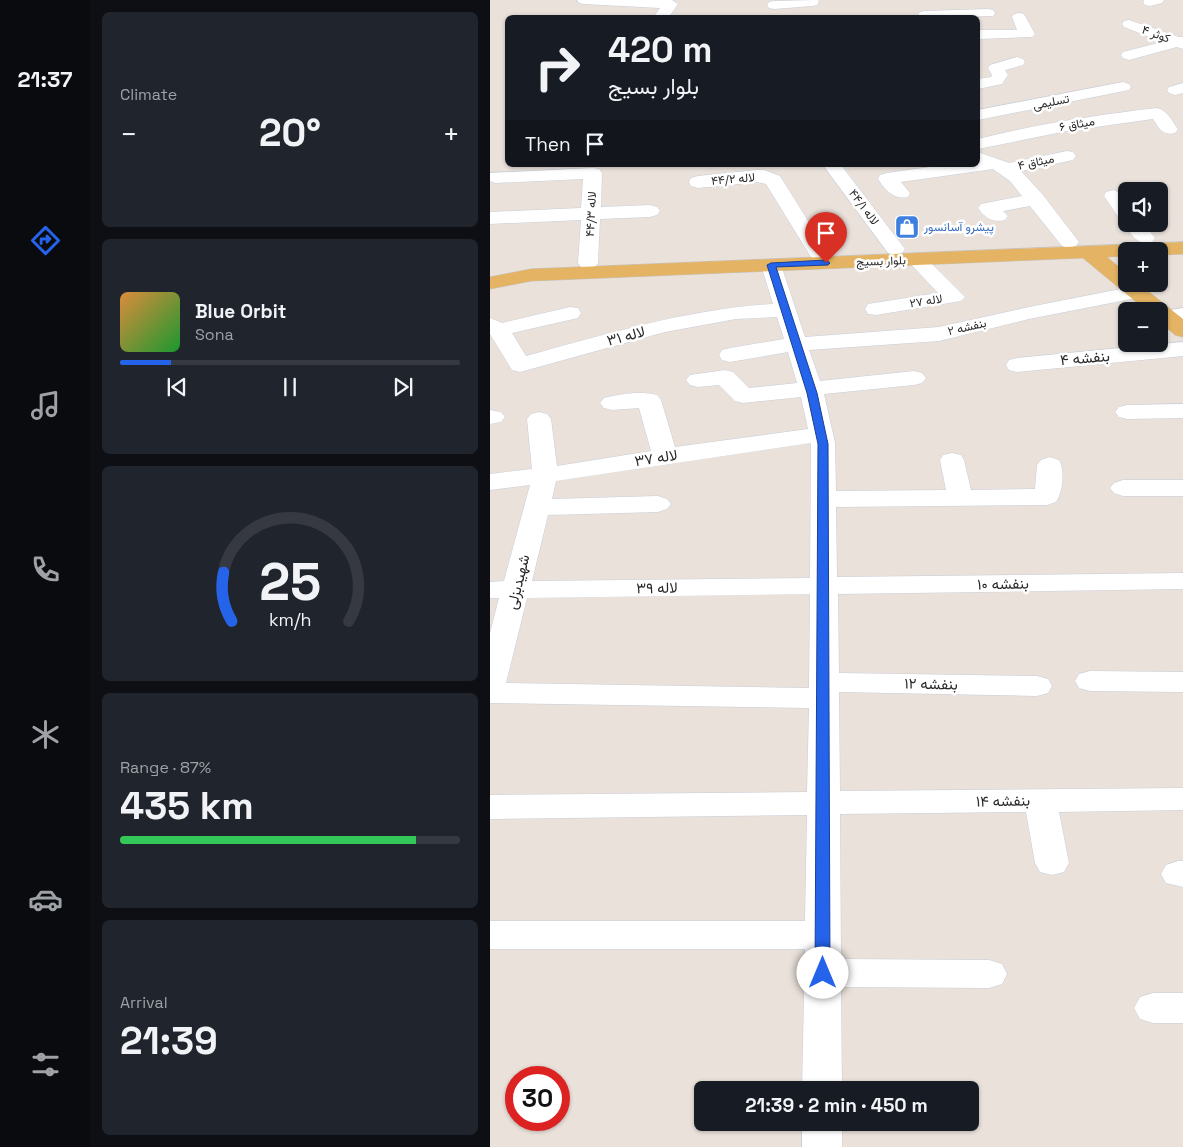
<!DOCTYPE html>
<meta charset="utf-8">
<style>
body{margin:0;font-family:"Space Grotesk",Vazirmatn,sans-serif;background:#20242c;color:#f1f3f6;height:100vh;display:flex;flex-direction:column;font-size:19px;white-space:nowrap}
*{box-sizing:border-box;margin:0}
p{font-size:16px;color:#9ea1a6}
.icon{flex:none;width:28px;height:28px;fill:none;stroke:currentColor;stroke-width:2;stroke-linecap:round;stroke-linejoin:round}
.map{position:relative;flex:1;overflow:hidden}
.sheet{display:flex;flex-direction:column;gap:12px;padding:12px;background:#0d0f14;width:400px}
.sheet>*{flex:none}
.hud{position:absolute;left:15px;top:15px;width:475px;height:152px;border-radius:8px;box-shadow:0 1px 4px #0004;background:#171b24;color:#f1f3f6;overflow:hidden}
.fabs{position:absolute;left:628px;top:182px;display:grid;gap:10px}
.fabs a{display:grid;place-items:center;width:50px;height:50px;border-radius:8px;background:#171b24;box-shadow:0 1px 4px #0004;font-size:25px}
.speed{position:absolute;left:15px;top:1066px;display:flex;gap:10px;font-size:25px;font-weight:700;text-align:center}
.speed>*{display:grid;place-content:center;width:65px;height:65px;border-radius:50%;background:#171b24;box-shadow:0 1px 4px #0004;line-height:1}
.speed .limit{border:8px solid #d22;background:#fff;color:#111}
.pin{position:absolute;display:grid;place-items:center;width:42px;height:42px;color:#fff;margin:-51px -21px;border-radius:50% 50% 50% 0;rotate:-45deg;box-shadow:0 0 5px #0007}
.pin .icon{rotate:45deg}
.me{position:absolute;width:55px;margin:-28px;rotate:0deg;stroke-linejoin:round;filter:drop-shadow(0 0 4px #0008)}
.turn{display:flex;align-items:center;gap:18px;height:105px;padding:0 20px;font-size:22px}
.turn .icon{width:65px;height:65px;stroke-width:2.5}
.turn b{display:block;font-size:35px;line-height:42px}
.then{display:flex;align-items:center;height:48px;padding:0 20px;background:#0003;gap:10px;font-size:19px}
.big{font-size:38px;font-weight:800;line-height:1.1}
.sheet .tile{flex:1;display:flex;flex-direction:column;justify-content:center;gap:8px;min-width:0;padding:0 18px;border-radius:8px;background:#20242c}
.sheet .dial{align-items:center;gap:0}
.dial svg{height:130px;overflow:visible;fill:none;stroke:#363941;stroke-width:7;stroke-linecap:round;text-anchor:middle}
.dial text{fill:#f1f3f6;stroke:none}
.song{display:flex;align-items:center;gap:15px}
.cover{width:60px;height:60px;border-radius:8px;background:linear-gradient(135deg,hsl(30 70% 55%),hsl(130 70% 35%))}
.played{height:5px;border-radius:2px;background:linear-gradient(90deg,#2563eb 15%,#363941 15%)}
.keys{display:flex;justify-content:space-around;direction:ltr}
.heat{display:flex;justify-content:space-between;align-items:center;font-size:28px;direction:ltr}
.charge{height:8px;border-radius:4px;background:linear-gradient(90deg,#34c759 87%,#363941 0)}
.trip{position:absolute;left:204px;top:1081px;width:285px;height:50px;border-radius:8px;background:#171b24;box-shadow:0 1px 4px #0004;font-weight:800;line-height:50px;text-align:center}
main{display:flex;flex:1;min-height:0}
.tab-bar{display:flex;flex-direction:column;width:90px;justify-content:space-around;align-items:center;background:#090b0e;color:#9ea1a6}
.tab-bar .icon{width:35px;height:35px}
.tab-bar .selected{color:#2563eb}
.tab-bar b{font-size:22px;color:#f1f3f6}
.map>svg:first-child{display:block}
</style>
<main>
<nav class="tab-bar">
<b>21:37</b>
<svg class="icon selected" aria-label="directions" viewBox="0 0 24 24"><path d="M12 3l9 9-9 9-9-9zM9 14v-3h6M13 9l2 2-2 2"/></svg>
<svg class="icon" aria-label="music" viewBox="0 0 24 24"><path d="M9 18V5l10-2v13"/><circle cx="6" cy="18" r="3"/><circle cx="16" cy="16" r="3"/></svg>
<svg class="icon" aria-label="phone" viewBox="0 0 24 24"><path d="M5 4h4l2 5-3 2q2 4 5 5l2-3 5 2v4C11 20 4 13 5 4z"/></svg>
<svg class="icon" aria-label="climate" viewBox="0 0 24 24"><path d="M12 3v18M4 7l16 10M4 17L20 7"/></svg>
<svg class="icon" aria-label="car" viewBox="0 0 24 24"><path d="M5 17H2v-5l4-1 3-4h7l3 4 3 1v5h-3M9 17h6M6 11h13"/><circle cx="7" cy="17" r="2"/><circle cx="17" cy="17" r="2"/></svg>
<svg class="icon" aria-label="filters" viewBox="0 0 24 24"><path d="M4 7h16M4 17h16"/><circle cx="9" cy="7" r="2"/><circle cx="15" cy="17" r="2"/></svg>
</nav>
<section class="sheet">
<div class="tile"><p>Climate</p>
<div class="heat"><a>−</a><b class="big">20°</b><a>+</a></div>
</div>
<div class="tile">
<div class="song"><i class="cover"></i><div><b>Blue Orbit</b><p>Sona</p></div></div>
<div class="played"></div>
<div class="keys"><svg class="icon" aria-label="previous" viewBox="0 0 24 24"><path d="M18 5L8 12l10 7zM5 5v14"/></svg><svg class="icon" aria-label="pause" viewBox="0 0 24 24"><path d="M8 5v14M16 5v14"/></svg><svg class="icon" aria-label="next" viewBox="0 0 24 24"><path d="M6 5l10 7-10 7zM19 5v14"/></svg></div>
</div>
<div class="tile dial"><svg viewBox="0 0 100 80">
<path d="M14 69A42 42 0 1 1 86 69"/>
<path d="M14 69A42 42 0 0 1 9 39" stroke="#2563eb"/>
<text x="50" y="56" font-size="32" font-weight="700">25</text>
<text x="50" y="72" font-size="11">km/h</text>
</svg></div>
<div class="tile"><p>Range · 87%</p><b class="big">435 km</b><div class="charge"></div></div>
<div class="tile"><p>Arrival</p><b class="big">21:39</b></div>
</section>
<div class="map">
<svg width="693" height="1147" viewBox="0 0 693 1147">
<rect width="100%" height="100%" fill="#e9e1da"/>
<g fill="none" stroke-linecap="round" stroke-linejoin="round">
<defs>
<g id="minor">
<path d="M 87,0 L 182,0 L 188,4 L 178,18 L 163,18 L 170,8 L 94,4 L 89,3 Z"/>
<path d="M 328,0 L 329,2 L 327,5 L 322,6 L 284,9 L 279,8 L 277,5 L 279,2 L 284,1 Z"/>
<path d="M 654,0 L 674,0 L 672,3 L 660,6 L 655,5 L 653,2 Z"/>
<path d="M 498,9 L 503,10 L 505,13 L 503,16 L 429,18 L 428,15 L 430,12 L 435,11 Z"/>
<path d="M 529,13 L 534,14 L 545,34 L 542,37 L 488,39 L 488,30 L 527,30 L 522,17 L 524,14 Z"/>
<path d="M 639,20 L 689,37 L 693,37 L 693,49 L 687,47 L 639,60 L 633,58 L 631,55 L 633,52 L 672,42 L 634,27 L 632,24 L 634,21 Z"/>
<path d="M 527,57 L 533,59 L 535,62 L 533,65 L 515,70 L 518,75 L 512,84 L 488,89 L 488,79 L 501,77 L 502,75 L 498,68 L 500,65 Z"/>
<path d="M 633,82 L 639,84 L 641,87 L 639,90 L 488,120 L 488,110 Z"/>
<path d="M 693,83 L 693,93 L 685,95 L 679,93 L 677,90 L 679,87 Z"/>
<path d="M 667,108 C 677,110 682,121 688,129 L 685,133 C 672,136 669,128 663,119 L 577,131 L 488,149 L 488,139 C 547,124 607,115 667,108 Z"/>
<path d="M 577,151 L 583,152 L 586,156 L 583,160 L 531,171 L 553,195 L 589,242 L 586,246 L 579,248 L 572,246 L 540,206 L 513,211 L 518,216 L 515,220 C 503,223 495,218 488,208 L 491,204 L 532,196 L 520,181 L 503,169 L 411,182 L 420,193 L 418,197 C 404,200 395,190 388,179 L 390,175 L 397,173 L 454,165 L 488,165 L 488,152 L 519,163 Z"/>
<path d="M 333,165 L 351,165 L 415,249 L 412,253 L 405,255 L 398,253 Z"/>
<path d="M 103,168 L 109,169 L 112,173 L 111,207 L 160,205 L 167,207 L 170,211 L 167,215 L 160,217 L 110,219 L 108,263 L 105,267 L 98,269 L 91,267 L 88,263 L 91,220 L 0,224 L 0,212 L 91,208 L 93,179 L 5,183 L 0,181 L 0,173 Z"/>
<path d="M 267,170 L 274,170 L 290,176 L 338,253 L 335,257 L 328,259 L 321,257 L 276,184 L 267,182 L 208,188 L 201,186 L 199,182 L 201,178 L 208,176 Z"/>
<path d="M 623,190 C 638,194 636,207 636,220 L 629,218 L 614,196 L 616,192 Z"/>
<path d="M 636,221 L 636,224 L 654,224 L 665,238 L 662,242 C 647,246 642,235 634,224 Z"/>
<path d="M 426,253 L 433,255 L 475,297 L 471,301 L 386,315 L 378,314 L 375,309 L 378,304 L 448,293 L 416,259 L 419,255 Z"/>
<path d="M 281,259 L 288,261 L 291,265 L 315,337 L 449,327 L 539,307 L 646,286 L 653,288 L 657,292 L 653,296 L 646,298 L 539,319 L 449,341 L 319,350 L 330,381 L 424,371 L 432,373 L 436,378 L 432,383 L 424,385 L 334,394 L 345,443 L 346,491 L 456,490 L 450,460 L 453,455 L 462,453 L 471,455 L 474,460 L 481,490 L 545,489 L 547,465 L 551,460 L 560,457 L 569,460 C 575,469 573,493 566,502 L 557,505 L 346,507 L 347,577 L 693,573 L 693,589 L 348,594 L 349,673 L 547,676 L 558,679 L 562,686 L 558,693 L 547,696 L 349,692 L 350,791 L 693,788 L 693,810 L 569,812 L 579,863 L 574,872 L 562,875 L 550,872 L 545,863 L 536,812 L 350,814 L 351,959 L 499,960 L 512,964 L 517,974 L 512,984 L 499,988 L 351,987 L 352,1090 L 312,1090 L 315,949 L 0,949 L 0,921 L 315,921 L 317,815 L 0,819 L 0,795 L 317,792 L 319,708 L 0,703 L 0,633 L 9,598 L 0,598 L 0,582 L 14,581 L 40,485 L 0,490 L 0,474 L 42,469 L 37,419 L 41,414 L 49,412 L 57,414 L 61,419 L 67,466 L 161,451 L 149,408 L 122,410 L 114,408 L 110,403 L 114,398 C 130,394 151,391 167,395 L 171,400 L 185,447 L 318,429 L 311,397 L 253,403 L 245,401 L 229,385 L 208,387 L 200,385 L 196,380 L 200,375 L 235,370 L 243,372 L 259,388 L 307,383 L 298,352 L 240,362 L 232,360 L 229,355 L 232,350 L 240,348 L 294,339 L 287,317 L 246,319 L 175,332 L 30,372 L 22,370 L 0,334 L 0,318 L 12,323 L 80,307 L 88,308 L 91,313 L 88,318 L 22,333 L 36,356 C 118,334 198,309 283,304 L 271,265 L 274,261 ZM 321,443 L 320,578 L 42,581 L 58,515 L 168,512 L 177,509 L 181,504 L 177,499 L 168,496 L 62,499 L 66,481 ZM 320,594 L 319,688 L 16,683 L 37,598 Z"/>
<path d="M 693,308 L 693,320 L 677,323 L 669,321 L 669,312 Z"/>
<path d="M 693,342 L 693,356 L 527,372 L 519,370 L 516,365 L 519,360 L 527,358 Z"/>
<path d="M 693,404 L 693,418 L 637,419 L 629,417 L 625,412 L 629,407 L 637,405 Z"/>
<path d="M 0,410 L 11,412 L 15,417 L 11,422 L 0,424 Z"/>
<path d="M 633,480 L 693,480 L 693,496 L 633,496 L 624,493 L 620,488 L 624,483 Z"/>
<path d="M 600,671 L 693,672 L 693,692 L 600,691 L 589,688 L 585,681 L 589,674 Z"/>
<path d="M 688,861 L 693,861 L 693,887 L 676,883 L 671,874 L 676,865 Z"/>
<path d="M 663,993 L 693,993 L 693,1023 L 663,1023 L 650,1019 L 644,1008 L 650,997 Z"/>
<rect x="312" y="1122" width="40" height="25"/>
</g>
<path id="major" d="M 693,242 L 693,254 L 669,255 L 669,251 L 636,251 L 636,256 L 617,257 L 636,273 L 636,284 L 649,284 L 693,319 L 693,337 L 685,335 L 669,321 L 669,311 L 657,311 L 593,258 L 41,281 L 0,289 L 0,277 L 41,269 Z"/>
</defs>
<!-- minor casing -->
<use href="#minor" stroke="#c9ced9" stroke-width="1"/>
<!-- major casing -->
<use href="#major" stroke="#c3c3c3" stroke-width="1"/>
<!-- minor -->
<use href="#minor" fill="#fff" fill-rule="evenodd"/>
<!-- major -->
<use href="#major" fill="#e4b464" fill-rule="evenodd"/>
</g>
<!-- route -->
<path fill="#2563eb" stroke="#184099" d="M 336,260 L 340,263 L 338,265 L 286,267 L 327,393 L 338,444 L 340,973 L 338,977 L 333,979 L 327,977 L 325,973 L 328,444 L 317,393 L 277,265 L 281,263 Z"/>
<!-- icons -->
<defs>
<symbol id="shop-square" viewBox="-11 -11 22 22"><rect x="-9" y="-9" width="18" height="18" rx="4" fill="#3f7fe0" stroke="#fff"/><path d="M-5-2.5h2.3a2.7 3.5 0 0 1 5.4 0H5L5.5 6h-11ZM-1.5-2.5h3a1.5 2.3 0 0 0-3 0Z" fill="#fff"/></symbol>
</defs>
<g fill-rule="evenodd">
<use href="#shop-square" x="403" y="213" width="28" height="28"/>
</g>
<g text-anchor="middle" stroke-width="5" stroke-linejoin="round" paint-order="stroke">
<!-- far-street labels -->
<g font-size="12" fill="#282828" stroke="#fff">
<text transform="translate(666 34) rotate(20)" y="4">کوثر ۴</text>
<text transform="translate(561 102) rotate(-11)" y="4">تسلیمی</text>
<text transform="translate(587 124) rotate(-10)" y="4">میثاق ۶</text>
<text transform="translate(546 162) rotate(-12)" y="4">میثاق ۴</text>
<text transform="translate(243 179) rotate(-5)" y="4">لاله ۴۴/۲</text>
<text transform="translate(374 207) rotate(53)" y="4">لاله ۴۴/۱</text>
<text transform="translate(101 214) rotate(-87)" y="4">لاله ۴۴/۳</text>
<text transform="translate(391 261) rotate(-2)" y="4">بلوار بسیج</text>
<text transform="translate(436 301) rotate(-9)" y="4">لاله ۲۷</text>
<text transform="translate(477 327) rotate(-13)" y="4">بنفشه ۲</text>
</g>
<!-- far-shop labels -->
<g font-size="12" fill="#366cbe" stroke="#fff" text-anchor="start">
<text x="434" y="231">پیشرو آسانسور</text>
</g>
<!-- street labels -->
<g font-size="15" fill="#282828" stroke="#fff">
<text transform="translate(136 336) rotate(-15)" y="5">لاله ۳۱</text>
<text transform="translate(595 358) rotate(-5)" y="5">بنفشه ۴</text>
<text transform="translate(166 458) rotate(-9)" y="5">لاله ۳۷</text>
<text transform="translate(28 582) rotate(-76)" y="5">شهیدبزلی</text>
<text transform="translate(513 584) rotate(-1)" y="5">بنفشه ۱۰</text>
<text transform="translate(167 588) rotate(-1)" y="5">لاله ۳۹</text>
<text transform="translate(441 684) rotate(1)" y="5">بنفشه ۱۲</text>
<text transform="translate(513 801) rotate(-1)" y="5">بنفشه ۱۴</text>
</g>
</g>
</svg>
<div class="fabs">
<a><svg class="icon" aria-label="sound" viewBox="0 0 24 24"><path d="M4 9h4l5-4v14l-5-4H4zM17 9q2 3 0 6"/></svg></a>
<a>+</a>
<a>−</a>
</div>
<div class="speed"><div class="limit">30</div></div>
<div class="pin" style="left:336px;top:263px;background:#d93025"><svg class="icon" aria-label="arrive" viewBox="0 0 24 24"><path d="M6 21V4h12l-3 4 3 4H6"/></svg></div>
<svg class="me" style="left:333px;top:973px" viewBox="-20 -20 40 40"><circle r="19" fill="#fff"/><path d="M0-13L10 11 0 6-10 11z" fill="#2563eb"/></svg>
<div class="trip">21:39 · 2 min · 450 m</div>
<div class="hud">
<div class="turn"><svg class="icon" aria-label="right" viewBox="0 0 24 24"><path d="M7 20v-9h11M14 6l5 5-5 5"/></svg><div><b>420 m</b>بلوار بسیج</div></div>
<div class="then">Then<svg class="icon" aria-label="arrive" viewBox="0 0 24 24"><path d="M6 21V4h12l-3 4 3 4H6"/></svg></div>
</div>
</div>
</main>
